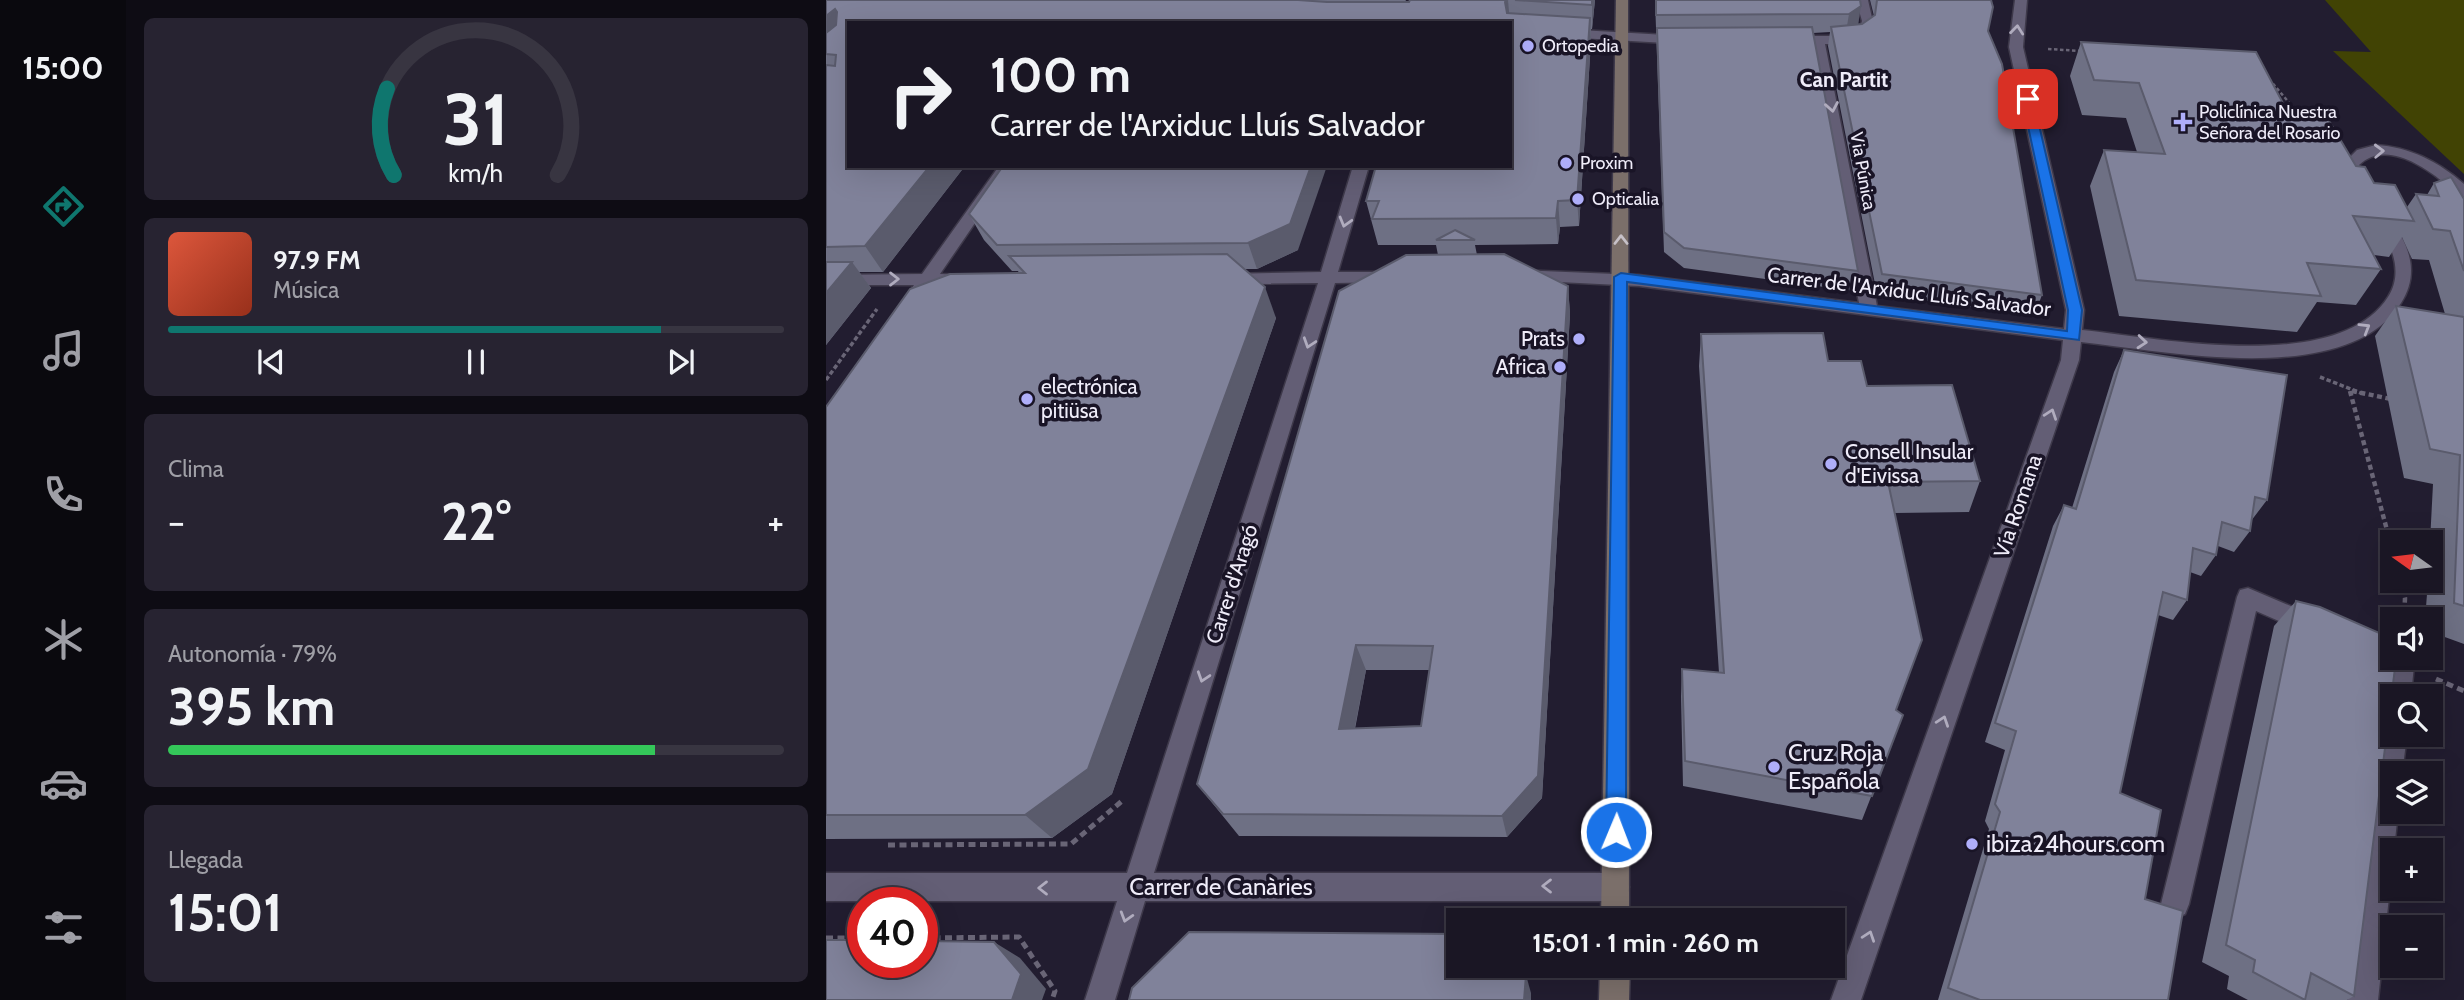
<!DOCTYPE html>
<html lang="es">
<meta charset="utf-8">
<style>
body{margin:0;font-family:Cabin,sans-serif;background:#272331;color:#f1f3f6;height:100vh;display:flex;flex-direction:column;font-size:26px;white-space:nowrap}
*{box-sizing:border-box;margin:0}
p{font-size:23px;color:#9f9fa6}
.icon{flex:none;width:38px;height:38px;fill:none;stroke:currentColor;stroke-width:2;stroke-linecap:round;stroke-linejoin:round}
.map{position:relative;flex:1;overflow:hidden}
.details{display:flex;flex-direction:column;gap:18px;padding:18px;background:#0e0c14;width:700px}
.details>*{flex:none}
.hud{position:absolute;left:21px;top:21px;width:665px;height:147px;border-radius:0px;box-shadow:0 7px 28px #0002,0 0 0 2px #383541;background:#1a1624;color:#f1f3f6;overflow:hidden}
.needle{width:46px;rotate:284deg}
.buttons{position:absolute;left:1554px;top:530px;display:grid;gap:14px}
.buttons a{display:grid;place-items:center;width:63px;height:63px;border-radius:0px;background:#1a1624;box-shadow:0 7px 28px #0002,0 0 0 2px #383541;font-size:35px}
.speed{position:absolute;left:21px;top:887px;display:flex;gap:14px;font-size:35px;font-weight:700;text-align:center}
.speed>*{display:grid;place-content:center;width:91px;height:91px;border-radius:50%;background:#1a1624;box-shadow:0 7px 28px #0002,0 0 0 2px #383541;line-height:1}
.speed .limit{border:10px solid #d22;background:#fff;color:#111}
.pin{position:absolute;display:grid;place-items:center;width:60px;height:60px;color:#fff;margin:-30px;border-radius:14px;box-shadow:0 4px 10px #0006}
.me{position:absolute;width:77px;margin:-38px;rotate:1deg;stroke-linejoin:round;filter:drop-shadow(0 0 5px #0008)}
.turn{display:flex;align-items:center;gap:24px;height:147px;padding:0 28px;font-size:32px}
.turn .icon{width:91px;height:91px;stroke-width:2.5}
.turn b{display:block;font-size:49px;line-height:60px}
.big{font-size:52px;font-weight:800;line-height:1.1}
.details .widget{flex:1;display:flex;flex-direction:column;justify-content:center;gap:10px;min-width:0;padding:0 24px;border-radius:10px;background:#272331}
.details .dial{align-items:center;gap:0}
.dial svg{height:182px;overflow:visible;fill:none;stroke:#383541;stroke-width:7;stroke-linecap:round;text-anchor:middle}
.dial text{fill:#f1f3f6;stroke:none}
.song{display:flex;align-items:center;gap:21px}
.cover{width:84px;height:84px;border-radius:10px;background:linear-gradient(135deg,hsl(10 70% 55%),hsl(10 70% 35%))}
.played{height:7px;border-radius:4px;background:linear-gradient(90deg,#0f766e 80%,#383541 80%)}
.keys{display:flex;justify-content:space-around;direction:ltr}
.heat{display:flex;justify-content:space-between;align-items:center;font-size:38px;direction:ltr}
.charge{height:10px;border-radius:5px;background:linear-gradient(90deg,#34c759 79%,#383541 0)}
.trip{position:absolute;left:620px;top:908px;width:399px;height:70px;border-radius:0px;background:#1a1624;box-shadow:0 7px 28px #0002,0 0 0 2px #383541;font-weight:800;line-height:70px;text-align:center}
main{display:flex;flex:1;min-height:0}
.dock{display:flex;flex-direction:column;width:126px;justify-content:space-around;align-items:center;background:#0a090e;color:#9f9fa6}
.dock .icon{width:49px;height:49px}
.dock .on{color:#0f766e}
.dock b{font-size:32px;color:#f1f3f6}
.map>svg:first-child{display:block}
</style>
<main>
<nav class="dock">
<b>15:00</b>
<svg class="icon on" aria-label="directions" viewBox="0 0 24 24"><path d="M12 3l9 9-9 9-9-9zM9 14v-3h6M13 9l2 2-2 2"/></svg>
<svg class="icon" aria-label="music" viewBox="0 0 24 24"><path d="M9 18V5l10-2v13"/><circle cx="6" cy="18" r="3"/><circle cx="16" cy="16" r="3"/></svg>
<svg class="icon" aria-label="phone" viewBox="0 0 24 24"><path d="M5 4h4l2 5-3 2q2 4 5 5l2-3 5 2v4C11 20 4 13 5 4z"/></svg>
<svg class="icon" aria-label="climate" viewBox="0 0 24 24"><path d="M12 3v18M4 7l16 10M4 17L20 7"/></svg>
<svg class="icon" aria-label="car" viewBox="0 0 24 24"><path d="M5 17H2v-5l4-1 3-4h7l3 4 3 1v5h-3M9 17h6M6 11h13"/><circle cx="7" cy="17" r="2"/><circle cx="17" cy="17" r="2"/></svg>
<svg class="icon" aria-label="filters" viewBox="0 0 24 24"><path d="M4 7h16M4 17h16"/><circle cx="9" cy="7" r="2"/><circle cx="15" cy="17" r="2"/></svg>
</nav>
<section class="details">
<div class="widget dial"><svg viewBox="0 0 100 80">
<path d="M14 69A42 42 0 1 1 86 69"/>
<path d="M14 69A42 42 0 0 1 11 31" stroke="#0f766e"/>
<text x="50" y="56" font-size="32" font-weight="700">31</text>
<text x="50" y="72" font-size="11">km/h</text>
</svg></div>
<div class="widget">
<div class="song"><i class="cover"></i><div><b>97.9 FM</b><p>Música</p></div></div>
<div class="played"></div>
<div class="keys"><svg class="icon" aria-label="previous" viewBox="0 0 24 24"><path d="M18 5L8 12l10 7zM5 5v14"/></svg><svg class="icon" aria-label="pause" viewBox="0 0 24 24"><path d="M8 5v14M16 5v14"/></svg><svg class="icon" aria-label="next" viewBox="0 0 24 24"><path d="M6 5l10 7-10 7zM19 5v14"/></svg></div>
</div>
<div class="widget"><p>Clima</p>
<div class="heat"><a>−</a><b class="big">22°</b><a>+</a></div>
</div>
<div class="widget"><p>Autonomía · 79%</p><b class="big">395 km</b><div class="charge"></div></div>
<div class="widget"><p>Llegada</p><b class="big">15:01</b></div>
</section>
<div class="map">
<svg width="1638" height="1000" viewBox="0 0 1638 1000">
<rect width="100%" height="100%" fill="#221d30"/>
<!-- green -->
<path fill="#414304" d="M 1499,0 L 1638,0 L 1638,174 L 1507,51 L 1545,52 Z"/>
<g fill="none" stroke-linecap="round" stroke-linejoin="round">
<defs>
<g id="lane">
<path d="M 1422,588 L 1493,618 L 1497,625 L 1493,632 L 1485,635 L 1430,611 L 1363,904 L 1359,914 L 1349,918 L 1339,914 L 1335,904 L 1411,597 L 1414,590 Z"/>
<path d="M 1531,635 L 1566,650 L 1566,658 L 1585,658 L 1588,665 L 1585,696 L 1566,696 L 1564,704 L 1561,696 L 1563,671 L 1523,652 L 1519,645 L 1523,638 Z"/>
<path d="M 1566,724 L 1566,735 L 1581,735 L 1576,774 L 1566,774 L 1566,812 L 1572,812 L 1552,1000 L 1522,1000 L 1555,735 L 1559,727 Z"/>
</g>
<g id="street">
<path d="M 1030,0 L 1042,0 L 1048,27 C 1037,43 1018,44 999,44 L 1051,306 L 1238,329 L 1240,310 L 1183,47 L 1189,0 L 1201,0 L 1197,47 L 1258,310 L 1256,330 C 1334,338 1512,375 1562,297 C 1579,271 1564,241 1548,219 L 1556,214 L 1562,216 C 1582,242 1595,272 1575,303 C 1521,389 1340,351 1255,342 L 1253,360 L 1035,1000 L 1005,1000 L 1235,360 L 1237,340 L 813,286 L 692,280 L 683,275 L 692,270 L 813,275 L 1033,303 L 986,44 L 963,44 L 956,40 L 963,36 L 1007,36 L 1033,30 L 1036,21 Z"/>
<path d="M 684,26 L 857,36 L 864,40 L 857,44 L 684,34 Z"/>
<path d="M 1550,145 C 1584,147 1613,162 1638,184 L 1638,197 C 1629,194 1623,187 1616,181 C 1593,163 1558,141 1533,165 L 1536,178 L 1542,187 L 1534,192 L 1528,190 L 1520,178 L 1517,164 L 1531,150 Z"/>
<path d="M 173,166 L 188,166 L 114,274 L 140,275 L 143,279 L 140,283 L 106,285 L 101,292 L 89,292 L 86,288 L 88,285 L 0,285 L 0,275 L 96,274 Z"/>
<path d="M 527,166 L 543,166 L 512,272 L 565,272 L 574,277 L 565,282 L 509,283 L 328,873 L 789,873 L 799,877 L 803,887 L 799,897 L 789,901 L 319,901 L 289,1000 L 259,1000 L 291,901 L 0,901 L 0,873 L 301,873 L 492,283 L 401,284 L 392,279 L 401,274 L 495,272 Z"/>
</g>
<g id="secondary">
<path d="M 790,0 L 802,0 L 803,920 L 775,920 Z"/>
<path d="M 774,966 L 804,966 L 803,1000 L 773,1000 Z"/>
</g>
</defs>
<!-- lane casing -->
<use href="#lane" stroke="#3e394a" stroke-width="3"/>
<!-- street casing -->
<use href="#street" stroke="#3e394a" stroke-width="3"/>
<!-- secondary casing -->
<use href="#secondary" stroke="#3e394a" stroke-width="3"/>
<!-- path-far3 -->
<g stroke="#696576" stroke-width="2.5" stroke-dasharray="3.5 2.5" stroke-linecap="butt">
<path d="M 1222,49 L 1255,51"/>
<path d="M 1443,79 L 1471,112"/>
</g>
<!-- path-far2 -->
<g stroke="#696576" stroke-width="3.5" stroke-dasharray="4.5 2.5" stroke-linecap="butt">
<path d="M 1494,377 L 1535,393"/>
<path d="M 0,380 L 51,309"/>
</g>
<!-- path-far1 -->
<g stroke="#696576" stroke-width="4.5" stroke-dasharray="5 3.5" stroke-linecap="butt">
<path d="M 1524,391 L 1566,549"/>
<path d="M 1526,391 L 1565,399"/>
<path d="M 1575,581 L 1579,598 L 1578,620"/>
</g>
<!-- path -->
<g stroke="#696576" stroke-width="5" stroke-dasharray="7 4.5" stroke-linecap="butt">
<path d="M 1610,679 L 1638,691"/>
<path d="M 62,845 L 245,844 L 296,801"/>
<path d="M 0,938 L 37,938"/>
<path d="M 96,938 L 193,937 L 229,991 L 226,1000"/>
</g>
<!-- lane -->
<use href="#lane" fill="#635e75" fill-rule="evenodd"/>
<!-- street -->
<use href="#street" fill="#635e75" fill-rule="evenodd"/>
<!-- secondary -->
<use href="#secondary" fill="#7b6f6a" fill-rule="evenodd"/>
</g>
<!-- wall -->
<g fill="#6e7084" fill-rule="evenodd">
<path d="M 0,0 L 580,0 L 579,2 L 583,2 L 584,0 L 769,0 L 766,29 L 765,29 L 765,42 L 753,226 L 734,227 L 732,244 L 649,245 L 651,255 L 742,286 L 744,314 L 716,798 L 681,837 L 413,836 L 371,784 L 612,255 L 610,245 L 552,245 L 540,201 L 684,23 L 23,23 L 23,166 L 139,166 L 57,272 L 33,272 L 45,288 L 0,345 ZM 540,670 L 603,670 L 595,726 L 529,729 Z"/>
<path d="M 829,0 L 1034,0 L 1032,25 L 1036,24 L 1048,16 L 1044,0 L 1165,0 L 1162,31 L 1216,295 L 1208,316 L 1051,294 L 1002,46 L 1004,32 L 987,33 L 1032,271 L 1028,291 L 858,268 L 838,252 Z"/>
<path d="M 1255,42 L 1493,119 L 1530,166 L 1548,183 L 1581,207 L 1590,194 L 1601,195 L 1608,183 L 1638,199 L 1638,644 L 1605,632 L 1605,620 L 1599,620 L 1602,581 L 1605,581 L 1604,542 L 1607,484 L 1578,478 L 1549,336 L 1570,306 L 1619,314 L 1603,260 L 1586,259 L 1576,237 L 1563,257 L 1548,255 L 1555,269 L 1530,305 L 1491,302 L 1471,332 L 1293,316 L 1264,186 L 1278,150 L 1311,152 L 1300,118 L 1256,115 L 1244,76 Z"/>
<path d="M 177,166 L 472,250 L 431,269 L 418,269 L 450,318 L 286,794 L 226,838 L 0,839 L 0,407 L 193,273 L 192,271 L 186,271 L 158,240 L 143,214 Z"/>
<path d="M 875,334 L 1002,361 L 1041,386 L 1154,481 L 1143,512 L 1069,513 L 1070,710 L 1077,715 L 1036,820 L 857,786 L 855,696 L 856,669 L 893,673 L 873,366 Z"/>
<path d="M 1298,350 L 1441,500 L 1425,521 L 1424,531 L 1408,552 L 1392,546 L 1390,555 L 1375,576 L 1364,572 L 1361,600 L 1347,620 L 1332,615 L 1294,793 L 1342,1000 L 1112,1000 L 1163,829 L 1159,821 L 1179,750 L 1159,742 L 1227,526 L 1238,505 L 1246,508 L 1288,372 Z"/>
<path d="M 1470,601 L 1554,662 L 1528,996 L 1521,1000 L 1422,1000 L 1401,989 L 1403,976 L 1376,962 L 1448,626 Z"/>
</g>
<!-- shaded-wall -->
<g fill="#5a5b6c">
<path d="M 682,0 L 684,23 L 679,2 Z"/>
<path d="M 766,0 L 769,0 L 766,29 Z"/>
<path d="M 1035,6 L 1032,25 L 1020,32 L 1023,14 Z"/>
<path d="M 9,9 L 23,33 L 0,52 L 0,16 Z"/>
<path d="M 764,18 L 765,42 L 753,226 L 751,200 Z"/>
<path d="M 104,166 L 139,166 L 57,272 L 39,246 Z"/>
<path d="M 485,166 L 501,166 L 472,250 L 431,269 L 422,243 Z"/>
<path d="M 732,201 L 734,227 L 732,244 L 730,218 Z"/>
<path d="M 26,262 L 45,288 L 0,345 L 0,293 Z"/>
<path d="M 742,286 L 744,314 L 716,798 L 681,837 L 676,816 Z"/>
<path d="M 439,287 L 450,318 L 286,794 L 226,838 L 199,815 Z"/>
<path d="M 530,645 L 540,670 L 524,752 L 513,729 Z"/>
<path d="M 168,942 L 194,958 L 220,989 L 216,1000 L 186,1000 Z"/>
<path d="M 700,975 L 705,993 L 705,1000 L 698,1000 Z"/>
</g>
<!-- building -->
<g fill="#80829a" stroke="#5a5b6c" stroke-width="2" fill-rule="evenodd">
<path d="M 0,0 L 472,0 L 501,2 L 583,2 L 584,0 L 681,0 L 679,2 L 681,13 L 764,18 L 751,200 L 732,201 L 730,218 L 546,219 L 553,201 L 540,201 L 550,166 L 684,166 L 684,23 L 23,23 L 23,166 L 104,166 L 39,246 L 0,247 L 0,65 L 9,66 L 10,55 L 0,54 L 0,33 L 10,25 L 11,12 L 9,9 L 0,16 Z"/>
<path d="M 689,0 L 766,0 L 766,5 Z"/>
<path d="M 830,0 L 1034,0 L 1035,6 L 1023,14 L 830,15 Z"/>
<path d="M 1051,0 L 1165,0 L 1167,7 L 1162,31 L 1176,64 L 1216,295 L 1056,274 L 1005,27 L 1036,24 L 1049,15 Z"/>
<path d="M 986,27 L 1032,271 L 858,248 L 838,232 L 831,28 Z"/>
<path d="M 1255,42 L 1430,52 L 1460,109 L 1488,111 L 1493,119 L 1502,119 L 1530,166 L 1539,167 L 1548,183 L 1569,185 L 1588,221 L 1527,216 L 1555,269 L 1481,263 L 1495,296 L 1310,280 L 1278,150 L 1339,154 L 1313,83 L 1268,80 Z"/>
<path d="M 177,166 L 485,166 L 464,224 L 422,243 L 171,245 L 143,214 Z"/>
<path d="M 1625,177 L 1638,199 L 1638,271 L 1624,231 L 1607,229 L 1590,194 L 1613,196 L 1608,183 Z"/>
<path d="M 629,230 L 649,240 L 610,240 Z"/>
<path d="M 401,254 L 439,287 L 262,769 L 199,815 L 0,815 L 0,407 L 84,289 L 124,274 L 199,273 L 183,256 Z"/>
<path d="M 678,254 L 742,286 L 712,776 L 676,816 L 397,814 L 371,784 L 513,291 L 580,255 ZM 530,645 L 607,646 L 595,726 L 513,729 Z"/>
<path d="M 0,262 L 26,262 L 0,293 Z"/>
<path d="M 1570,306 L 1638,317 L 1638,606 L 1628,603 L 1634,455 L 1604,449 Z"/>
<path d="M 997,333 L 1002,361 L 1035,361 L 1041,386 L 1126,385 L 1154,481 L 1062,482 L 1096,640 L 1070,710 L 1077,715 L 1046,796 L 859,761 L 856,669 L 898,673 L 875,334 Z"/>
<path d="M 1298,350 L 1461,375 L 1441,500 L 1429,497 L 1424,531 L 1396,522 L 1390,555 L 1367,548 L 1361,600 L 1337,592 L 1294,793 L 1335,810 L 1319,899 L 1357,911 L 1342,1000 L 1154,1000 L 1122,988 L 1174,812 L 1169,804 L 1190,731 L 1169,723 L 1238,505 L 1250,509 Z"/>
<path d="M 1470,601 L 1494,607 L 1558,635 L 1554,662 L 1569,668 L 1528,996 L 1485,973 L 1479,1000 L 1427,972 L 1429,960 L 1400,945 Z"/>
<path d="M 363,932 L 632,934 L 632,966 L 692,966 L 700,975 L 698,1000 L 303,1000 L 306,988 Z"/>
<path d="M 0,940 L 37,940 L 37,962 L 96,962 L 96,941 L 168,942 L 195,974 L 186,1000 L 0,1000 Z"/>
</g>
<!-- one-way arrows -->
<defs><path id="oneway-chevron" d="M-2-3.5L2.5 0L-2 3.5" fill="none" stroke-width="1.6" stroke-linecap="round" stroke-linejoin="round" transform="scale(1.75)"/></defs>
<g stroke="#b0acbe">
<use href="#oneway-chevron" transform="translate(1191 30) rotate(-84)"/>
<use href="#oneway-chevron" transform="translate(1006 107) rotate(80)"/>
<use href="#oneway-chevron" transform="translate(1553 151) rotate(-2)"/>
<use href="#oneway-chevron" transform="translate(519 222) rotate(106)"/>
<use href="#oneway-chevron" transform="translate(68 279)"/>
<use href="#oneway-chevron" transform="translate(1539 328) rotate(-31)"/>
<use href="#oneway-chevron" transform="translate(1316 342) rotate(5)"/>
<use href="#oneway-chevron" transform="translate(483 343) rotate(108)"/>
<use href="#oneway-chevron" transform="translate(1225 414) rotate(-71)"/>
<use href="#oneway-chevron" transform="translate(377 677) rotate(108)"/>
<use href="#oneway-chevron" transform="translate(1117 721) rotate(-71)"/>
<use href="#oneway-chevron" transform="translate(721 886) rotate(-180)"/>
<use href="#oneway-chevron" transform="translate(217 888) rotate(180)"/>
<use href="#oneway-chevron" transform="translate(300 917) rotate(107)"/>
<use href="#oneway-chevron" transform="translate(1043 936) rotate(-71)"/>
</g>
<use stroke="#c6c0c7" href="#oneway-chevron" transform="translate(795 240) rotate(-90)"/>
<!-- route -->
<path fill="#1a73e8" stroke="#114b97" stroke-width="2" d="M 1202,96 L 1207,99 L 1256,310 L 1253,340 L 801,282 L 800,832 L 797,839 L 790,842 L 783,839 L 780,832 L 788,277 L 795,273 L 1241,331 L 1242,310 L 1196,99 Z"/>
<!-- markers -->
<g fill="#afaefa" stroke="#191426" stroke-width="2.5">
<circle cx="702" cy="46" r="7"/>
<path d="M1353.5 111.5h7v7h7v7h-7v7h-7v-7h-7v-7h7z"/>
<circle cx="740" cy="163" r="7"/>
<circle cx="752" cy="199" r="7"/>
<circle cx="753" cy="339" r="7"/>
<circle cx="734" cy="367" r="7"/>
<circle cx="201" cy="399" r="7"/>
<circle cx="1005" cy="464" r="7"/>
<circle cx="948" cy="767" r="7"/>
<circle cx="1146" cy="844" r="7"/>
</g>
<g text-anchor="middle" stroke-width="7" stroke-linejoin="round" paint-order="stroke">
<!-- far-poi labels -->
<g font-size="18" fill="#efecf9" stroke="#191426" text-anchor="start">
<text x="716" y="52">Ortopedia</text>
<text x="1373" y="118">Policlínica Nuestra<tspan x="1373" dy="21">Señora del Rosario</tspan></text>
<text x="754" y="169">Proxim</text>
<text x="766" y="205">Opticalia</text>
</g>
<!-- far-street labels -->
<g font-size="18" fill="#efecf9" stroke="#191426">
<text transform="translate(1037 171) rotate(80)" y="6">Via Púnica</text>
</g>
<!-- far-quarter labels -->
<g font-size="21" font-weight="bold" fill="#efecf9" stroke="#191426">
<text x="1018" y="87">Can Partit</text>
</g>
<!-- street labels -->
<g font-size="21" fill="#efecf9" stroke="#191426">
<text transform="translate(1083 292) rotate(7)" y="7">Carrer de l'Arxiduc Lluís Salvador</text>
<text transform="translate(1192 506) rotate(-71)" y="7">Vía Romana</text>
<text transform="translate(406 584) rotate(-72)" y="7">Carrer d'Aragó</text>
</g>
<!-- poi labels -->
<g font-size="21" fill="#efecf9" stroke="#191426" text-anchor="end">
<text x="739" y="346">Prats</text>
<text x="720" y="374">Africa</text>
<text x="215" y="394" text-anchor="start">electrónica<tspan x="215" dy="24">pitiüsa</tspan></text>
<text x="1019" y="459" text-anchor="start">Consell Insular<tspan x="1019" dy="24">d'Eivissa</tspan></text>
</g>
<!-- near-poi labels -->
<g font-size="24" fill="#efecf9" stroke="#191426" text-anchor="start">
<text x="962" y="761">Cruz Roja<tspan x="962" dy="28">Española</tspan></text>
<text x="1160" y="852">ibiza24hours.com</text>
</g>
<!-- near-street labels -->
<g font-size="24" fill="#efecf9" stroke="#191426">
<text x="395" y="895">Carrer de Canàries</text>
</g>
</g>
</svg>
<div class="buttons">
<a><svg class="needle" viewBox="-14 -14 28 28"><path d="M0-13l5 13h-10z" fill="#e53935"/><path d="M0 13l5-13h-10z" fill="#9f9fa6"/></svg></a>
<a><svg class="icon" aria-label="sound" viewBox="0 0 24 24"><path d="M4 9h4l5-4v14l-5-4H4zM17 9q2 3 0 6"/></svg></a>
<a><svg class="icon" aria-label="search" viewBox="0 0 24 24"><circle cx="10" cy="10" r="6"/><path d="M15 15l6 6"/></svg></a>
<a><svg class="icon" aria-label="layers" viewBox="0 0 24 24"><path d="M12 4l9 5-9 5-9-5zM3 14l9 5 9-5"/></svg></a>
<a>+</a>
<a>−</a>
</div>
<div class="speed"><div class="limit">40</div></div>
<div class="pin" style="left:1202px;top:99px;background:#d93025"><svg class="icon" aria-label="arrive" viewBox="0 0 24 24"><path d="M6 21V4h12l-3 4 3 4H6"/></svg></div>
<svg class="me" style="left:790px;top:832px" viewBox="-20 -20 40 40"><circle r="17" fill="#1a73e8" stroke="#fff" stroke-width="3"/><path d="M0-11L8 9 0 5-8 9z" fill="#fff"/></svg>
<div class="trip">15:01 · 1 min · 260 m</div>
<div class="hud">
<div class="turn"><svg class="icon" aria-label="right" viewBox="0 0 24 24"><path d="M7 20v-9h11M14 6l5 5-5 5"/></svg><div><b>100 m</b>Carrer de l'Arxiduc Lluís Salvador</div></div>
</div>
</div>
</main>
